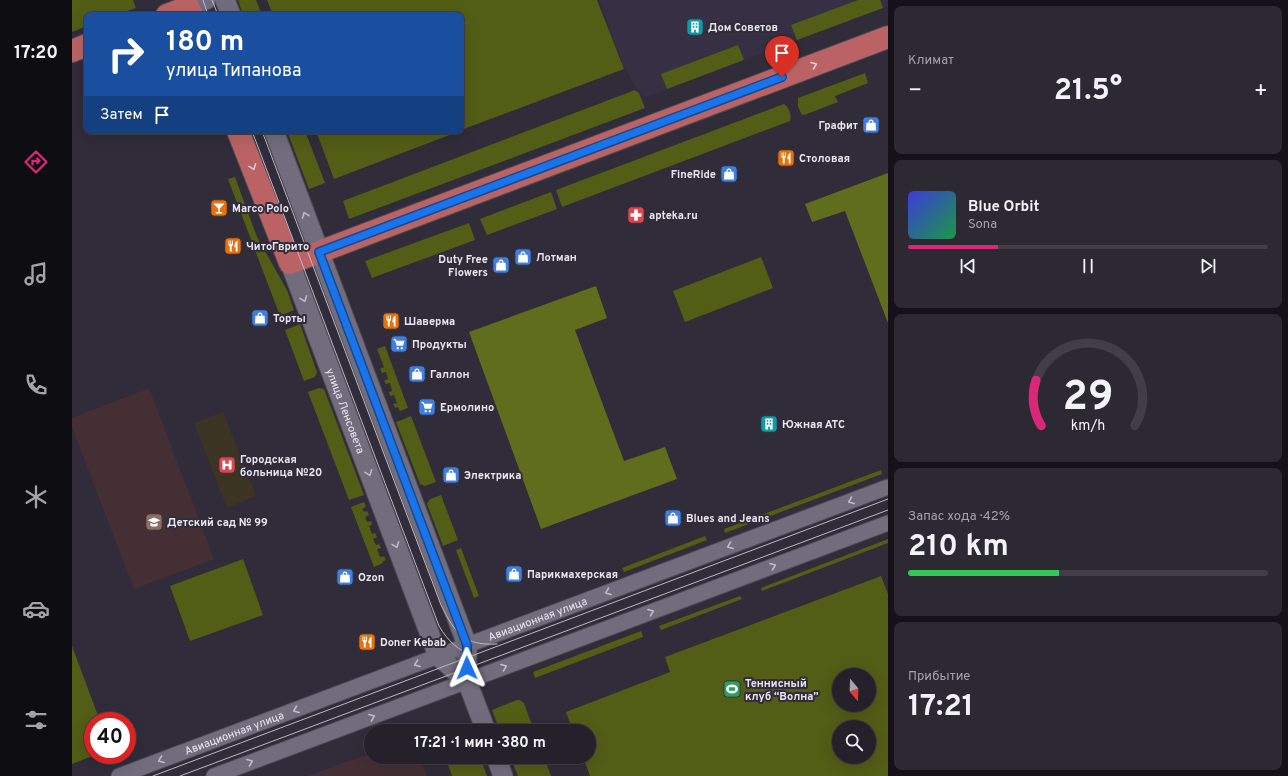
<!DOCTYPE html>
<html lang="ru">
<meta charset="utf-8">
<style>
body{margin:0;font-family:Overpass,sans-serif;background:#2c2933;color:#f1f3f6;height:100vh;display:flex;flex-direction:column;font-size:15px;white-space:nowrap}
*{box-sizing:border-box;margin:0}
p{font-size:13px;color:#a3a3a9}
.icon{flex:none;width:22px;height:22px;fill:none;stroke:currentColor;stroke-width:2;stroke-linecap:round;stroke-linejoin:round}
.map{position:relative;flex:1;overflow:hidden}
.panel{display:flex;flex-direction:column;gap:6px;padding:6px;background:#141218;width:400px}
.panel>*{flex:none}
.guide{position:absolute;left:12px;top:12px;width:380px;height:122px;border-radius:8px;box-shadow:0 4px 16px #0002,0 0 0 1px #413e47;background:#1a4fa0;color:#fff;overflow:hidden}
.needle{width:26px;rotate:161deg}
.tools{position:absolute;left:760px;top:668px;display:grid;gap:8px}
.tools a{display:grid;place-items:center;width:44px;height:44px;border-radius:50%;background:#24212b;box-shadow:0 4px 16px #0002,0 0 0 1px #413e47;font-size:20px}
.speed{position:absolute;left:12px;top:712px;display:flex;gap:8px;font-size:20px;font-weight:700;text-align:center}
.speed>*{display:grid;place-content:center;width:52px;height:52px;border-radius:50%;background:#24212b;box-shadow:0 4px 16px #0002,0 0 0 1px #413e47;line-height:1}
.speed .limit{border:6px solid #d22;background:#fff;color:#111}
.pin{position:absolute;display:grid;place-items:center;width:34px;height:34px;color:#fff;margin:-41px -17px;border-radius:50% 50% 50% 0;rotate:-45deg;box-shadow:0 0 4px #0007}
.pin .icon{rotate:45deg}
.me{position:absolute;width:44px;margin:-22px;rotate:359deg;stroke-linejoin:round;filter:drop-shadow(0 0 3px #0008)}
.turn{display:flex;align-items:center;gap:14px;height:84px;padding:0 16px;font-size:18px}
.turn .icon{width:52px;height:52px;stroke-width:2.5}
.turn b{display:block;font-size:28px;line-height:34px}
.then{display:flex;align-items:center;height:38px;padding:0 16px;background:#0003;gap:8px;font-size:15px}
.big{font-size:30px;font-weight:700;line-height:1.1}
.panel .card{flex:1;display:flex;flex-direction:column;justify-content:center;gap:6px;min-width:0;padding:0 14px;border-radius:8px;background:#2c2933}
.panel .dial{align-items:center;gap:0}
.dial svg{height:104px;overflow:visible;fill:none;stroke:#413e47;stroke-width:7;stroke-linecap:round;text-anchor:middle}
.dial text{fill:#f1f3f6;stroke:none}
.song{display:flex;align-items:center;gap:12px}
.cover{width:48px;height:48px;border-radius:6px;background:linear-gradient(135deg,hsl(240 70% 55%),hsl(140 70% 35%))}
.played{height:4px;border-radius:2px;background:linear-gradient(90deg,#db2777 25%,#413e47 25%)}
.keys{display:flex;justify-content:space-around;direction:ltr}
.heat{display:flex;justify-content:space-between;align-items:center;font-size:22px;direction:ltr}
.charge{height:6px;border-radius:3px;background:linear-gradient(90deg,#34c759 42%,#413e47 0)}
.trip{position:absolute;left:292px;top:724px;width:232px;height:40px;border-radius:20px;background:#24212b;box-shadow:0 4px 16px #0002,0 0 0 1px #413e47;font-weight:700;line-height:40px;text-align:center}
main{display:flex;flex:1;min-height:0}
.tabs{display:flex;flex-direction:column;width:72px;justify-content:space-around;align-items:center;background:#0e0d11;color:#a3a3a9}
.tabs .icon{width:28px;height:28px}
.tabs .on{color:#db2777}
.tabs b{font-size:18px;color:#f1f3f6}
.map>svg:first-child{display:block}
</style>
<main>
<nav class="tabs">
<b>17:20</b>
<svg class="icon on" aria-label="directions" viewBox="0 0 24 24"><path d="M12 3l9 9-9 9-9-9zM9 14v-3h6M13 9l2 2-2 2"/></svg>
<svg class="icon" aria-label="music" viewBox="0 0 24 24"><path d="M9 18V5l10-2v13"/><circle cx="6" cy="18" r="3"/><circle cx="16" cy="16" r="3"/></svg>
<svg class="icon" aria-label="phone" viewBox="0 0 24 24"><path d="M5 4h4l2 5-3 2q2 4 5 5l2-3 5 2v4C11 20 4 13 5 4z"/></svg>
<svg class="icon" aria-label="climate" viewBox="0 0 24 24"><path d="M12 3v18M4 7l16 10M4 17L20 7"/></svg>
<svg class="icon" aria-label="car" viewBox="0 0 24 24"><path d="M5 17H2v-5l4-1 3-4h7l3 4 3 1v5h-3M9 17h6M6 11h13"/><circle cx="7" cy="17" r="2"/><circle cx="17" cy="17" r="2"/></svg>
<svg class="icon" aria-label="filters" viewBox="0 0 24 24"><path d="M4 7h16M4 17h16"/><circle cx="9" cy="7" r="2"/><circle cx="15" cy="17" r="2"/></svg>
</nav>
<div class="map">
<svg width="816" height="776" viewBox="0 0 816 776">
<rect width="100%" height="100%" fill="#302c39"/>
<!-- built -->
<path fill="#373044" d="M 527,0 L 816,0 L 816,6 L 571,98 L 553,70 Z"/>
<!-- education -->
<g fill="#443034">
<path d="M 77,388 L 142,559 L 62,589 L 0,427 L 0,418 Z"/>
<path d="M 299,753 L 299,757 L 348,757 L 355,776 L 235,776 Z"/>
</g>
<!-- medical -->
<path fill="#3c3524" d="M 151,412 L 184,496 L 155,508 L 122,423 Z"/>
<!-- green -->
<g fill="#525d16" fill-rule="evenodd">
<path d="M 0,0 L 61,0 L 64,8 L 44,15 L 15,15 L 15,26 L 0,32 Z"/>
<path d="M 166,0 L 184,0 L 190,15 L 171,15 Z"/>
<path d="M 195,0 L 525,0 L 552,69 L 389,130 L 389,15 L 201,15 Z"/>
<path d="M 786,0 L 808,0 L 811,8 L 725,40 L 719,25 Z"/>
<path d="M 666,45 L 672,60 L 595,89 L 589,74 Z"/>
<path d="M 793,73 L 796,83 L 763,96 L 766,102 L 735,114 L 730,115 L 726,107 L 726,98 Z"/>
<path d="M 563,90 L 567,93 L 573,108 L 277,219 L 271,201 Z"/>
<path d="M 712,104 C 717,108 720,114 718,121 L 490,207 L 484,190 Z"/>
<path d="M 215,131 L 233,131 L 253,183 L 237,189 Z"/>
<path d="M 244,131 L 388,131 L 262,179 Z"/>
<path d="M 163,177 L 185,237 L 215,290 L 222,310 L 208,316 L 156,179 Z"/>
<path d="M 479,192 L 485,209 L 415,235 L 408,219 Z"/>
<path d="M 397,223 L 403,240 L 300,278 L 293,261 Z"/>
<path d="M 689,257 L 701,288 L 613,322 L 601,291 Z"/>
<path d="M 228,324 L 245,372 L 243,377 L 232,381 L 213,330 Z"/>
<path d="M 313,346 L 336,408 L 328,411 L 326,407 L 323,408 L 321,404 L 325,403 L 322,395 L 318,396 L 317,392 L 320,391 L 318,383 L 314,384 L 312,381 L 316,379 L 314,372 L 310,373 L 308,369 L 312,367 L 305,349 Z"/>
<path d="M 247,388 L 252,389 L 292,495 L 277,500 L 236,392 Z"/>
<path d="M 339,416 L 364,482 L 353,486 L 348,484 L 324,422 Z"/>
<path d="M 809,470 L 810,474 L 653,533 L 652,529 Z"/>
<path d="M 369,495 L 386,540 L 371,546 L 355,504 L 358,499 Z"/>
<path d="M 292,502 L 294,507 L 290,509 L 292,512 L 295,511 L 297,515 L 293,517 L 295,522 L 299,521 L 300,525 L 297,526 L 300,534 L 303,533 L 305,537 L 301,539 L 304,545 L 307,544 L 309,548 L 305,549 L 308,557 L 312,556 L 314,560 L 310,562 L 311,563 L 302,567 L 279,507 Z"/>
<path d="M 633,536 L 635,540 L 552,572 L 550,568 Z"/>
<path d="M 816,539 L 816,543 L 690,591 L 689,588 Z"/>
<path d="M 389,548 L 407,596 L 402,598 L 384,550 Z"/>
<path d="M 171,559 L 191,615 L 118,641 L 98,586 Z"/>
<path d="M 809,576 L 816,594 L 816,776 L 518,776 L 511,757 L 517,757 L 517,731 L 501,731 L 494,712 L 598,672 L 593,657 ZM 767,675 L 797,675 L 797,705 L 767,705 ZM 767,727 L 797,727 L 797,757 L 767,757 Z"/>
<path d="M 668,596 L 670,599 L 589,630 L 587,626 Z"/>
<path d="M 569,631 L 571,637 L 463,678 L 461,672 Z"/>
<path d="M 0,646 L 28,721 L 21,721 L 21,755 L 23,755 L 0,764 Z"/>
<path d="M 445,700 L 448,700 L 452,703 L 462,731 L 428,731 L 420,710 Z"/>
<path d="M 373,757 L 408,757 L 415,776 L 380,776 Z"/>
<path d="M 438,757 L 472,757 L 479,776 L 446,776 Z"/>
</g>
<!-- forest -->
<g fill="#606d1d">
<path d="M 816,173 L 816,323 L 773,211 L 740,222 L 733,204 Z"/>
<path d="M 524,286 L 535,318 L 503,330 L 552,461 L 593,447 L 605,479 L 469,529 L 397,332 Z"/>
</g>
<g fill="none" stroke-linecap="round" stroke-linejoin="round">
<defs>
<g id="minor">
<path id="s1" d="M 47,776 L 816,487"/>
<path d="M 142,776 L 816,523"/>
</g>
<g id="tertiary">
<path d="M 114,0 L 116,7 L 134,0"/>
<path d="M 153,0 L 159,15"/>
<path d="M 202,131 L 395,645 L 395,681 L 414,731"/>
<path id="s2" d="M 218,263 L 366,656 L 395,681"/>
<path d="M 424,757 L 431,776"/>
</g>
<g id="primary">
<path d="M 95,15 L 116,7 L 120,15"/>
<path d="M 0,51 L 15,45"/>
<path d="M 166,131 L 218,263 L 816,37"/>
</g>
</defs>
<!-- minor casing -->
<use href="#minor" stroke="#4e4b56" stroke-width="17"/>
<!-- tertiary casing -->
<use href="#tertiary" stroke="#4e4b56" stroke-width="21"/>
<!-- primary casing -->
<use href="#primary" stroke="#4e4b56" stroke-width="24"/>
<!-- minor -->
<use href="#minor" stroke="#726d7d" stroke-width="15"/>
<!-- tertiary -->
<use href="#tertiary" stroke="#726d7d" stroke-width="19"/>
<!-- primary -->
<use href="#primary" stroke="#bb6364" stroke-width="22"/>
<!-- tram -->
<g stroke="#bcb9c3" stroke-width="1">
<path d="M 131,0 L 136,15"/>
<path d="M 140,0 L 146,15"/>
<path d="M 180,131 L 367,626 C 376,641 386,651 403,656"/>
<path d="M 190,131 L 369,605 C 383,633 392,646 425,644"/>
<path d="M 81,776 L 816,499"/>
<path d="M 108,776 L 816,510"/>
</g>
</g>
<!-- one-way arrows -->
<defs><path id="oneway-chevron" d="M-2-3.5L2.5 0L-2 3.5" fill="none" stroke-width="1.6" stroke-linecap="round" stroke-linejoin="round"/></defs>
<g stroke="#dfccd3">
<use href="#oneway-chevron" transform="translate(742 65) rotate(-21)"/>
<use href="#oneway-chevron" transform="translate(181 167) rotate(69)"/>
</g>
<g stroke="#bfbcc7">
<use href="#oneway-chevron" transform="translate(233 215) rotate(-111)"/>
<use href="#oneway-chevron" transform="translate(232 299) rotate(69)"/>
<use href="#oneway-chevron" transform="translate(297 473) rotate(69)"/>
<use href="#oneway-chevron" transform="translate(779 501) rotate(159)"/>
<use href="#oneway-chevron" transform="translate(324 545) rotate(69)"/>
<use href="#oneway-chevron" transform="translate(658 546) rotate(159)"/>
<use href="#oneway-chevron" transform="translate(701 566) rotate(-21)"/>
<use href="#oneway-chevron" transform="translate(536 592) rotate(159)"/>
<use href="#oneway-chevron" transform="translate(579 612) rotate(-21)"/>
<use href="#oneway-chevron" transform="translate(345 664) rotate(159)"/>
<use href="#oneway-chevron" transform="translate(432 667) rotate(-21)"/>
<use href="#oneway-chevron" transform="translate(224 710) rotate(159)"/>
<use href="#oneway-chevron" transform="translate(300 717) rotate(-21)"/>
<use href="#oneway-chevron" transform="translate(89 760) rotate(159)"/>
<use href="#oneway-chevron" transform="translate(178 762) rotate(-21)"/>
</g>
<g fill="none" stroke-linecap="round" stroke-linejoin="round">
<defs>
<path id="route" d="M 395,668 L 395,645 L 247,252 L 710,77"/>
</defs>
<!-- route casing -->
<use href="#route" stroke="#114b97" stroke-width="10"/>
<!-- route -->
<use href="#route" stroke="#1a73e8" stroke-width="7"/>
</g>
<!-- icons -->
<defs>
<symbol id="building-square" viewBox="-11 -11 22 22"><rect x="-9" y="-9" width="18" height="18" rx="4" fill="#0f9aa8" stroke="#302c39"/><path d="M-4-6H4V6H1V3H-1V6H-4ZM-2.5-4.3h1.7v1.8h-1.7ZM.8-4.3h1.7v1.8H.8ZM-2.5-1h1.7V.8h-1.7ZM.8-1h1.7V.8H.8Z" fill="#fff"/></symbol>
<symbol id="shop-square" viewBox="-11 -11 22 22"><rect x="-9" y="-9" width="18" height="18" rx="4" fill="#3f7fe0" stroke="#302c39"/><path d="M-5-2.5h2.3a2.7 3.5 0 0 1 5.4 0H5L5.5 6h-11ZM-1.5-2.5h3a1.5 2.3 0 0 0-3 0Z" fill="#fff"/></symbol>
<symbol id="restaurant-square" viewBox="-11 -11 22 22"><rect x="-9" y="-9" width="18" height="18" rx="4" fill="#e8710a" stroke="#302c39"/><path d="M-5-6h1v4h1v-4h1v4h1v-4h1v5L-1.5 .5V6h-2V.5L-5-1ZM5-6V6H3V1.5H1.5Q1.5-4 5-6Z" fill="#fff"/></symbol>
<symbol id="bar-square" viewBox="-11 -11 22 22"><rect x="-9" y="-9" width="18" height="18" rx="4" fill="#e8710a" stroke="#302c39"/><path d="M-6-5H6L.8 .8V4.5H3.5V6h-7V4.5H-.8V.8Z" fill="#fff"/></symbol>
<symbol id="pharmacy-square" viewBox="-11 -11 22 22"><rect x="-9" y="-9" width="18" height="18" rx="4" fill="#e0444e" stroke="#302c39"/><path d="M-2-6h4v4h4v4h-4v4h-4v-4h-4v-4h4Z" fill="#fff"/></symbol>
<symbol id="supermarket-square" viewBox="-11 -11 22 22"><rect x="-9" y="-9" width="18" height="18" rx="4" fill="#3f7fe0" stroke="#302c39"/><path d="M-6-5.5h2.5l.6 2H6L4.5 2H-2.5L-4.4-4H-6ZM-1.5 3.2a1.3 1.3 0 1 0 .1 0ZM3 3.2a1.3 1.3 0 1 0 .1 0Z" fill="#fff"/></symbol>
<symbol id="hospital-square" viewBox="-11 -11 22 22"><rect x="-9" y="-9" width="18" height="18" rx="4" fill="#e0444e" stroke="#302c39"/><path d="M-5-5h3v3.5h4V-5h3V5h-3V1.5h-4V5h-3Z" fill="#fff"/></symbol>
<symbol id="school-square" viewBox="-11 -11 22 22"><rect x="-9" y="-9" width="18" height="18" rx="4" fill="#8d6e63" stroke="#302c39"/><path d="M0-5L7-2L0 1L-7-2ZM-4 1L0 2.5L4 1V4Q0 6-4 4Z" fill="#fff"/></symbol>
<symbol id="stadium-square" viewBox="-11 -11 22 22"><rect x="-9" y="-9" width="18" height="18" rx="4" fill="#2e9e5b" stroke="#302c39"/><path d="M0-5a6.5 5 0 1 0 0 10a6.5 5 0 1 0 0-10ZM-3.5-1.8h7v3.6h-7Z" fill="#fff"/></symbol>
</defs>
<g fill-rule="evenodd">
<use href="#building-square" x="613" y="17" width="20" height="20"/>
<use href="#shop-square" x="789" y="115" width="20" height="20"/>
<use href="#restaurant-square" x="704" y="148" width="20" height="20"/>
<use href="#shop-square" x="647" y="164" width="20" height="20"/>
<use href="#bar-square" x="137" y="198" width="20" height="20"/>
<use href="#pharmacy-square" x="554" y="205" width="20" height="20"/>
<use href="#restaurant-square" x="151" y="236" width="20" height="20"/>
<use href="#shop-square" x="441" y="247" width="20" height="20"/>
<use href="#shop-square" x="419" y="255" width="20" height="20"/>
<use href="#shop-square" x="178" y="308" width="20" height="20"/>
<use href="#restaurant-square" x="309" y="311" width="20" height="20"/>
<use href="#supermarket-square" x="317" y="334" width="20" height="20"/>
<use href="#shop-square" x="335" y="364" width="20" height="20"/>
<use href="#supermarket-square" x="345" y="397" width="20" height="20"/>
<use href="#building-square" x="687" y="414" width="20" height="20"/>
<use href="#hospital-square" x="145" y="455" width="20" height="20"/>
<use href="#shop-square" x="369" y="465" width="20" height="20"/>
<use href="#shop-square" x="591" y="508" width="20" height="20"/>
<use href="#school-square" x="72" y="512" width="20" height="20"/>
<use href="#shop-square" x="432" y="564" width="20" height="20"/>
<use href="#shop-square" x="263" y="567" width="20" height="20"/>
<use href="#restaurant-square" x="285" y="632" width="20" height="20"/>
<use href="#stadium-square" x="650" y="679" width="20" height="20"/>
</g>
<g text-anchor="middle" stroke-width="4" stroke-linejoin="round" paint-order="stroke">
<!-- poi labels -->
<g font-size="11" font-weight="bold" fill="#e8e6ef" stroke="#302c39" text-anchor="start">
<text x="636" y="31">Дом Советов</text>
<text x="786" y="129" text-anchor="end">Графит</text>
<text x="727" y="162">Столовая</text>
<text x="644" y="178" text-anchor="end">FineRide</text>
<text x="160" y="212">Marco Polo</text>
<text x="577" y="219">apteka.ru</text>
<text x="174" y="250">ЧитоГврито</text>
<text x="464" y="261">Лотман</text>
<text x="416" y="263" text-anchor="end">Duty Free<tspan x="416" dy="13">Flowers</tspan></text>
<text x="201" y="322">Торты</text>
<text x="332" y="325">Шаверма</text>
<text x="340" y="348">Продукты</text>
<text x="358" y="378">Галлон</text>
<text x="368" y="411">Ермолино</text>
<text x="710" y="428">Южная АТС</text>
<text x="168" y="463">Городская<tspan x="168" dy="13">больница №20</tspan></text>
<text x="392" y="479">Электрика</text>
<text x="614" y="522">Blues and Jeans</text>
<text x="95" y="526">Детский сад № 99</text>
<text x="455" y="578">Парикмахерская</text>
<text x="286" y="581">Ozon</text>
<text x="308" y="646">Doner Kebab</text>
<text x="673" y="687">Теннисный<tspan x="673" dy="13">клуб “Волна”</tspan></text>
</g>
<!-- street labels -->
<g font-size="11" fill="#e8e6ef" stroke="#302c39">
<text dy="4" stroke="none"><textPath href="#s2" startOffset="158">улица Ленсовета</textPath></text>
<text dy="4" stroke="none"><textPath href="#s1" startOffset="447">Авиационная улица</textPath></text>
<text dy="4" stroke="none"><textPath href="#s1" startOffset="123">Авиационная улица</textPath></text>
</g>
</g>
</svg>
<div class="tools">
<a><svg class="needle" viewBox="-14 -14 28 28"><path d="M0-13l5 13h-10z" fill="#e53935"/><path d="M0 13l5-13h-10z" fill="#a3a3a9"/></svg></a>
<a><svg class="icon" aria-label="search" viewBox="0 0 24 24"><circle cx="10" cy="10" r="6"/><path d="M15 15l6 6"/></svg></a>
</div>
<div class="speed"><div class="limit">40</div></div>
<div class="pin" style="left:710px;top:77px;background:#d93025"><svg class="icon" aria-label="arrive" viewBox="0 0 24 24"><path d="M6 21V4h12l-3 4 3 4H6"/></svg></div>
<svg class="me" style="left:395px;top:668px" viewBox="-20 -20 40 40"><path d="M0-17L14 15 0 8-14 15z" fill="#1a73e8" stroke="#fff" stroke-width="4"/></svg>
<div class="trip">17:21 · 1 мин · 380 m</div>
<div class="guide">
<div class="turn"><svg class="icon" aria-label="right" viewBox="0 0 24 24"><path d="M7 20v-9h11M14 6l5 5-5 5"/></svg><div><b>180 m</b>улица Типанова</div></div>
<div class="then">Затем<svg class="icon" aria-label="arrive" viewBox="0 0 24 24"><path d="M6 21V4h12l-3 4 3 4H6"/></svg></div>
</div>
</div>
<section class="panel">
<div class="card"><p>Климат</p>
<div class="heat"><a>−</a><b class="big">21.5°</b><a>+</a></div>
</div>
<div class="card">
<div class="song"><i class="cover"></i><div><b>Blue Orbit</b><p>Sona</p></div></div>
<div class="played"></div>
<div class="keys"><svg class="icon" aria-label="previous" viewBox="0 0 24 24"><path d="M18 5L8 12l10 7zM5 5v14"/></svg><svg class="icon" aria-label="pause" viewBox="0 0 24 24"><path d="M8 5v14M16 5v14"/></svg><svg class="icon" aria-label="next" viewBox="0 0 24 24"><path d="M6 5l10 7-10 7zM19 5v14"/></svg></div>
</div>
<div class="card dial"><svg viewBox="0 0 100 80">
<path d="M14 69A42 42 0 1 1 86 69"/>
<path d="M14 69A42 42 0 0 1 10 34" stroke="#db2777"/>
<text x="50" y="56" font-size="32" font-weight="700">29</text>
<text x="50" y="72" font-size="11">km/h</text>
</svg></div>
<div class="card"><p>Запас хода · 42%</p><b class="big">210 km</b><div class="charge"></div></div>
<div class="card"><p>Прибытие</p><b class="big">17:21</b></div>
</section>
</main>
